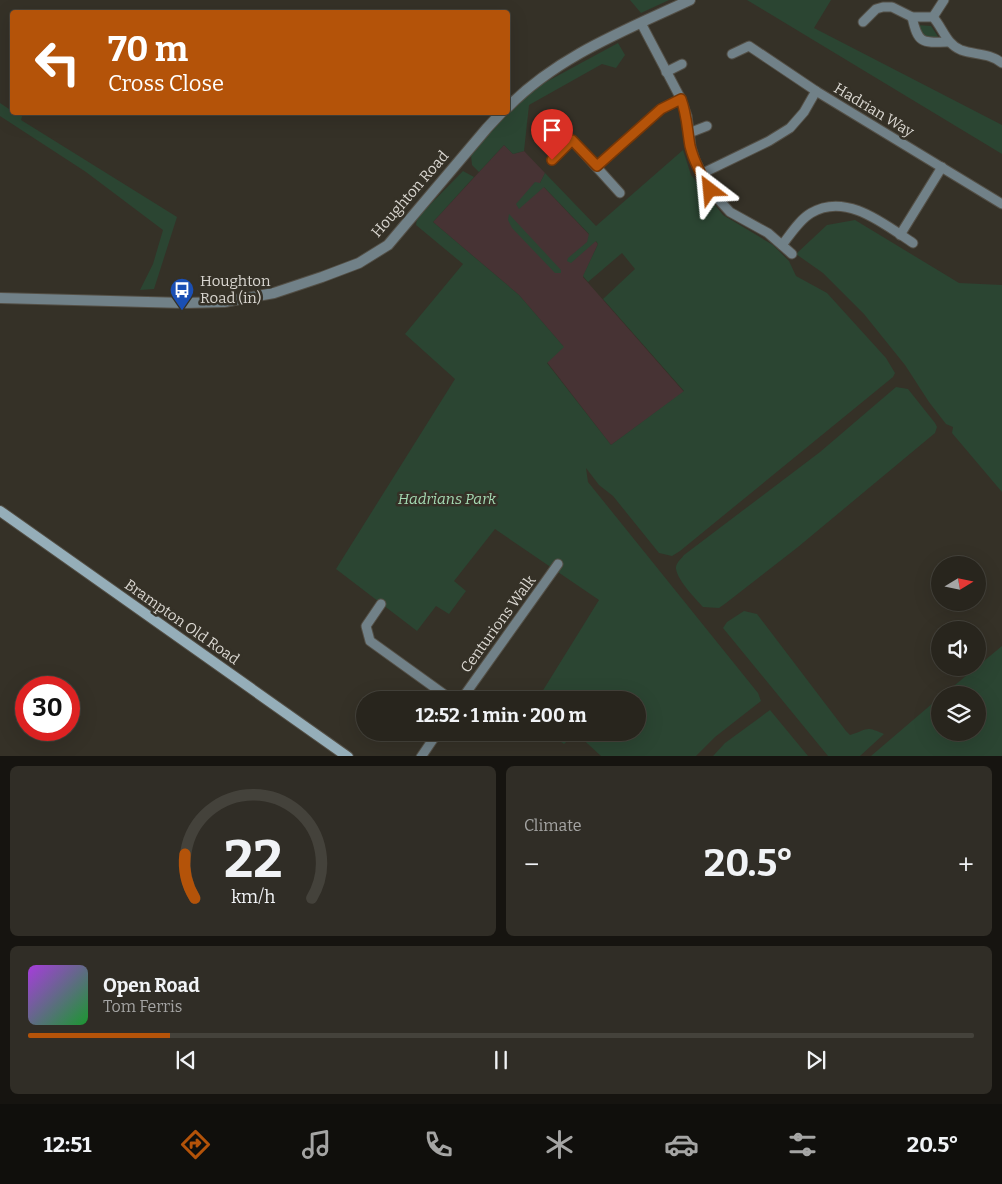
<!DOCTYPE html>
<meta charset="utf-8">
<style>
body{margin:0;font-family:Bitter,serif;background:#302d26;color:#f1f3f6;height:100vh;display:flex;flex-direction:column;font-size:19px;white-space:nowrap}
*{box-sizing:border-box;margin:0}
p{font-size:16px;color:#a5a5a4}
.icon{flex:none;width:28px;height:28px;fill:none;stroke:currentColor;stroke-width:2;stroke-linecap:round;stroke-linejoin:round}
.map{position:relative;height:756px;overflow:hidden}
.drawer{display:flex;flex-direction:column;gap:10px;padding:10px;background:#161410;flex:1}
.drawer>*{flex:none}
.banner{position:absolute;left:10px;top:10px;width:500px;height:105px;border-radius:5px;box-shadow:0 5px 20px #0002,0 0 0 1px #44423b;background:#b45309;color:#fff;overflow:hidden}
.needle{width:32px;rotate:80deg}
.tools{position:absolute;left:931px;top:556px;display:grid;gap:10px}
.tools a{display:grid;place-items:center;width:55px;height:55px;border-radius:50%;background:#28251d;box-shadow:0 5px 20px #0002,0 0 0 1px #44423b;font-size:25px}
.speed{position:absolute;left:15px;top:676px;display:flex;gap:10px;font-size:25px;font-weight:700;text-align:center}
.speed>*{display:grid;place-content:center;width:65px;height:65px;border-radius:50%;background:#28251d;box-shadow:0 5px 20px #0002,0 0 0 1px #44423b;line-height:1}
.speed .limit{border:8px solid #d22;background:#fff;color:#111}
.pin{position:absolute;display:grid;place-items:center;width:42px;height:42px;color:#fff;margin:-51px -21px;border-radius:50% 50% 50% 0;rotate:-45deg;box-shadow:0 0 5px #0007}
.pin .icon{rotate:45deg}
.me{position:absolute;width:55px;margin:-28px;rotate:331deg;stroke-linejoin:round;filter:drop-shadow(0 0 4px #0008)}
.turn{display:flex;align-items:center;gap:18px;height:105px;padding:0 15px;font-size:22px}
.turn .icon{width:65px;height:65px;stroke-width:2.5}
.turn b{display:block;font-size:35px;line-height:42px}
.big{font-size:38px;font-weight:700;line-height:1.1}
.drawer .tile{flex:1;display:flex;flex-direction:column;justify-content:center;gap:8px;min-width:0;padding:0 18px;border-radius:8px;background:#302d26}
.drawer .dial{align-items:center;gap:0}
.dial svg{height:130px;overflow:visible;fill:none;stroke:#44423b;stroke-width:7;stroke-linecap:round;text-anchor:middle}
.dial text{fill:#f1f3f6;stroke:none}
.song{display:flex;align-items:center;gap:15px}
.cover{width:60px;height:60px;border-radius:8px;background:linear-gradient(135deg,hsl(280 70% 55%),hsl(130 70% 35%))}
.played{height:5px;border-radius:2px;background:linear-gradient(90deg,#b45309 15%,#44423b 15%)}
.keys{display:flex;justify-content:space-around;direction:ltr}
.heat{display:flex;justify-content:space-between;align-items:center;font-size:28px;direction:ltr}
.drawer .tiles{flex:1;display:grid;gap:10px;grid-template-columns:1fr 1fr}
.tile:last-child{grid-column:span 2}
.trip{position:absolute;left:356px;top:691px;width:290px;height:50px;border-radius:25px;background:#28251d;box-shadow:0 5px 20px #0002,0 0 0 1px #44423b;font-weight:700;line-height:50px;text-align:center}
.menu{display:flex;height:80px;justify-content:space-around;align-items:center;background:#100f0c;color:#a5a5a4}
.menu .icon{width:35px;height:35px}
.menu .selected{color:#b45309}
.menu b{font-size:22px;color:#f1f3f6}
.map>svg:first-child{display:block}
</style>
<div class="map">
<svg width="1002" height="757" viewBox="0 0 1002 757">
<rect width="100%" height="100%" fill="#353127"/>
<!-- industrial -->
<path fill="#473334" d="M 504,145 L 513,154 L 524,151 L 545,173 L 540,183 L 598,244 L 583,277 L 684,392 L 611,445 L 547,362 L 563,346 L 519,295 L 433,222 Z"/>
<!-- green -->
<g fill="#2b4532">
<path d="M 630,0 L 669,0 L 641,13 Z"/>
<path d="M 747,0 L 831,0 L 814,28 L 1002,125 L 1002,154 Z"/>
<path d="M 917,25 L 931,26 L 939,38 L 925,37 Z"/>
<path d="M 618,43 L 625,55 L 616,68 L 602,64 L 529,105 L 524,151 L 513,154 L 504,145 L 479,172 L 472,165 L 471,155 L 504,113 L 508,112 L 508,110 L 535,88 Z"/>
<path d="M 0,103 L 12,111 L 12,112 L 23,113 L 21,120 L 177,217 L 154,289 L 140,290 L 153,264 L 163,230 L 86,172 L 0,116 Z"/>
<path d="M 683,150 L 691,175 L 723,215 L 773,245 L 789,261 L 796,276 L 827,293 L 886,358 L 895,373 L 893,377 L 680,551 L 672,556 L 659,553 L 613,496 L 599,485 L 586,468 L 588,482 L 758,693 L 761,701 L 715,737 L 696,756 L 601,756 L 576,733 L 564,744 L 548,733 L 638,732 L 638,700 L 537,700 L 599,600 L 495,529 L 454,581 L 466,591 L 449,614 L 436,606 L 417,631 L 336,569 L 455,379 L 405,334 L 463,264 L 416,225 L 417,218 L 463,171 L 474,177 L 433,222 L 519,295 L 564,347 L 547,363 L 611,445 L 684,391 L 603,299 L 635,269 L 622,253 L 588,282 L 583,276 L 598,244 L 596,241 L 571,263 L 567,261 L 568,258 L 587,242 L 589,234 L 544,187 L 519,209 L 516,204 L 535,182 L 540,183 L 545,173 L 596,226 Z"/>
<path d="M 509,214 L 561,270 L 561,273 L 555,273 L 512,228 L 508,220 Z"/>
<path d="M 855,220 L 959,283 L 1002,285 L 1002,492 L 952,433 L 953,427 L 946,424 L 929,402 L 905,365 L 864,314 L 823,273 L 796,254 L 827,225 Z"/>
<path d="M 896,387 L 908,389 L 935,423 L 937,427 L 935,433 L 798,547 L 726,603 L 719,608 L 703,607 C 695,598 678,581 676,569 C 675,564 681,559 684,555 L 820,452 Z"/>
<path d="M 744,611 L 757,614 L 846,731 L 850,735 C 868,730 864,725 884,734 L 860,756 L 828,756 L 723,628 L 727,622 Z"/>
<path d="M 1002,646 L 1002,756 L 871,756 L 940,697 L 940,732 L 978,732 L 978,695 L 943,695 Z"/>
<path d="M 770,710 L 808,756 L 713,756 L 725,743 Z"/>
</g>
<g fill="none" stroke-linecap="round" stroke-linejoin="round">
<defs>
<g id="minor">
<path d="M 912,17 C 918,44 922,43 949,42"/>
<path d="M 933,17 L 944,0"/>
<path d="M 863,22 L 876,9 L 883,7 L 892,7 L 912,17 L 933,17 C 943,28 946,44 961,50 C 975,55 990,53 1002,63"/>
<path d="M 641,23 L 681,99 L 687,116 L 691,147 L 695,160 L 710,190 L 730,212 L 768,233 L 792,254"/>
<path d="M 732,54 L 749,46 L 816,91 L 1002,204"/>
<path d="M 666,72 L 682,64"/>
<path d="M 689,133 L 707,126"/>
<path d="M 552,160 L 572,140 L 620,193"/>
<path d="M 597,166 L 661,109 L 681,99"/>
<path d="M 701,174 L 769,141 L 790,128 L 804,112 L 816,91"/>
<path d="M 900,235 L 942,167"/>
<path d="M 782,245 C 790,235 799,220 811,213 C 846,192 884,224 913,243"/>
<path d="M 381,604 L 366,626 L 370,641 L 452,700"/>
<path d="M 461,700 L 558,564"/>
<path d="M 421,757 L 438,732"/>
</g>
<g id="tertiary">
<path d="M 508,107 C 558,56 626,30 690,0"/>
<path d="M 0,298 L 184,303 L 224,302 L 274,293 L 322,277 L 359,263 L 388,245 L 487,128 L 502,112"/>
</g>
<path id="secondary" d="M 0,511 L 348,757"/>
</defs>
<!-- minor casing -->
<use href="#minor" stroke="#534f46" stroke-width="11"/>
<!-- tertiary casing -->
<use href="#tertiary" stroke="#534f46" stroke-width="12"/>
<!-- secondary casing -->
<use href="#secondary" stroke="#534f46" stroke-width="12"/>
<!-- minor -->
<use href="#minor" stroke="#718188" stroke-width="9"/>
<!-- tertiary -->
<use href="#tertiary" stroke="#718188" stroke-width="10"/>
<!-- secondary -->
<use href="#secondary" stroke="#95aeb9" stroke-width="10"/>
</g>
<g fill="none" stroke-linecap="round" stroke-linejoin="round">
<defs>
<path id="route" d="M 552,160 L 572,140 L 597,166 L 661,109 L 681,99 C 687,115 687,129 690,146 C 694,162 702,176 710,190"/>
</defs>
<!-- route casing -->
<use href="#route" stroke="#753606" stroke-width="12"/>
<!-- route -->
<use href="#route" stroke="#b45309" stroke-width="9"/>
</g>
<!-- icons -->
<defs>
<symbol id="bus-pin" viewBox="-11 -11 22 30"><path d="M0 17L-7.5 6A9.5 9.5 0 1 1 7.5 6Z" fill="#1a4fb4" stroke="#353127"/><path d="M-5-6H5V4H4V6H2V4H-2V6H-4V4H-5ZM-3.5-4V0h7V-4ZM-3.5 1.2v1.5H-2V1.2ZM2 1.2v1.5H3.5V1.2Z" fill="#fff"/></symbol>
</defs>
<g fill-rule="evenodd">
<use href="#bus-pin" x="168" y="276" width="28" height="38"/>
</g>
<g text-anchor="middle" stroke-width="5" stroke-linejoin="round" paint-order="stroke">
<!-- street labels -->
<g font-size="15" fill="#dad7d1" stroke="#353127">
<text transform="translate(874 110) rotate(31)" y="5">Hadrian Way</text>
<text transform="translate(410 194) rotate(-49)" y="5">Houghton Road</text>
<text transform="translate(182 622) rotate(35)" y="5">Brampton Old Road</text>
<text transform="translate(498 624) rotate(-54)" y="5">Centurions Walk</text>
</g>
<!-- poi labels -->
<g font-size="15" fill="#dad7d1" stroke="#353127" text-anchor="start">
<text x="200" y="286">Houghton<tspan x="200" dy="17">Road (in)</tspan></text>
</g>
<!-- park labels -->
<g font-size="15" font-style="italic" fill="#a5dab3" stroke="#353127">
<text x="447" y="504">Hadrians Park</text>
</g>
</g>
</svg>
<div class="tools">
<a><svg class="needle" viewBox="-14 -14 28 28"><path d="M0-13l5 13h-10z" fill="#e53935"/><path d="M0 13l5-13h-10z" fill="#a5a5a4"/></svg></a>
<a><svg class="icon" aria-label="sound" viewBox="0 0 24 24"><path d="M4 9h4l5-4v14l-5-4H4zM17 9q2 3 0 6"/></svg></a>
<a><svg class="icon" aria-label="layers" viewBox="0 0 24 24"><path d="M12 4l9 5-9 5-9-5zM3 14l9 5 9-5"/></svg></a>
</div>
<div class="speed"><div class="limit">30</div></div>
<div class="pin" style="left:552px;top:160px;background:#d93025"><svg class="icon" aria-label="arrive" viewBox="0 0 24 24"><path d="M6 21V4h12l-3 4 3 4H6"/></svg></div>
<svg class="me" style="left:710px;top:190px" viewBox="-20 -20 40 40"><path d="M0-17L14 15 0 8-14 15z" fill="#b45309" stroke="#fff" stroke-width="4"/></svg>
<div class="trip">12:52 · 1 min · 200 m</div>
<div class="banner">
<div class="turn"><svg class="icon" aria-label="left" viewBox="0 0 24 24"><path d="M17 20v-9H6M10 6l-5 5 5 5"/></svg><div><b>70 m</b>Cross Close</div></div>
</div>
</div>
<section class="drawer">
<div class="tiles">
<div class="tile dial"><svg viewBox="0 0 100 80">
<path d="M14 69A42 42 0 1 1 86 69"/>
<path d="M14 69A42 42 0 0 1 8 42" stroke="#b45309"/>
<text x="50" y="56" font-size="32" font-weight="700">22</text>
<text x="50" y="72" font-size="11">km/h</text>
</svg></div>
<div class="tile"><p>Climate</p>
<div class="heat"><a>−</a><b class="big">20.5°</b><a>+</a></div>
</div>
<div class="tile">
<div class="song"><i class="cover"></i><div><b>Open Road</b><p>Tom Ferris</p></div></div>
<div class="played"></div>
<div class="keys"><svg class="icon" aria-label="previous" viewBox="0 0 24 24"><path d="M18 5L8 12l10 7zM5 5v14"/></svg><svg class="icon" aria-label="pause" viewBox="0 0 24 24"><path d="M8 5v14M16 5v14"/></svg><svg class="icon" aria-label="next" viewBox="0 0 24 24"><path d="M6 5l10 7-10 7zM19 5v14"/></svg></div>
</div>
</div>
</section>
<nav class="menu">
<b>12:51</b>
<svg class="icon selected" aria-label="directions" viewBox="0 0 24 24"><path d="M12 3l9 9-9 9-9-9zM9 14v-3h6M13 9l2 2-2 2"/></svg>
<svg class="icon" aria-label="music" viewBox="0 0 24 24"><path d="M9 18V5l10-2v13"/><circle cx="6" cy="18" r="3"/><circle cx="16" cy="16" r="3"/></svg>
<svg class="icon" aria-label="phone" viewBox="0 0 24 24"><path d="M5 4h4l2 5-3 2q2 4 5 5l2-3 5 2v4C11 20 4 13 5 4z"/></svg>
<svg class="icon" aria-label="climate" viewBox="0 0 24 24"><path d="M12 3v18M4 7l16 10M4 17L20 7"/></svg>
<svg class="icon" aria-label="car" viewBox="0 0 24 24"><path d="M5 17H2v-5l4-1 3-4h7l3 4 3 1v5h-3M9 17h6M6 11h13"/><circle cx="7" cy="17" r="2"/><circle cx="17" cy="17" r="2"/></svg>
<svg class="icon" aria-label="filters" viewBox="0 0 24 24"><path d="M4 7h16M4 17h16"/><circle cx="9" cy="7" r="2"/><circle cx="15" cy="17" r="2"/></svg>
<b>20.5°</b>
</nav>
